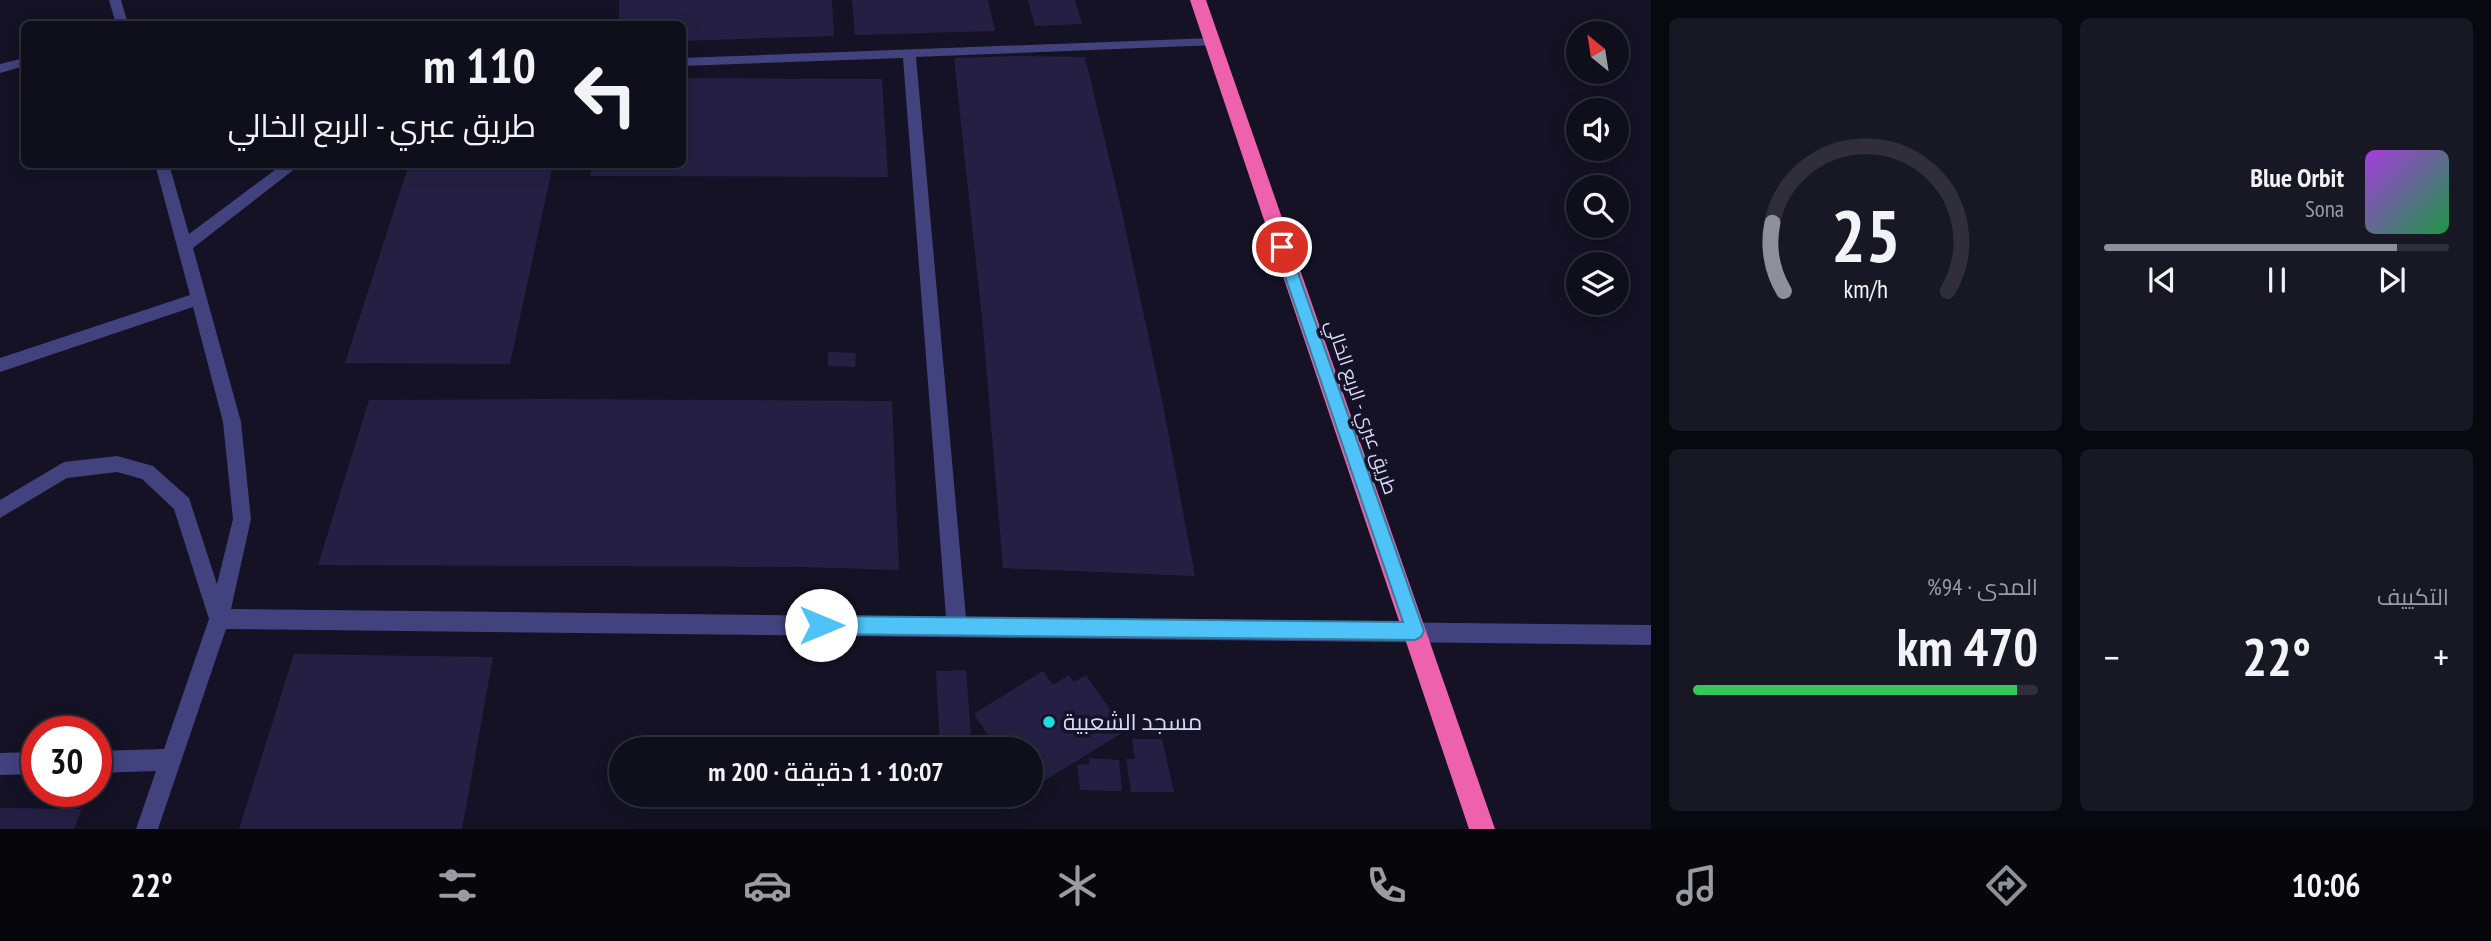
<!DOCTYPE html>
<html lang="ar">
<meta charset="utf-8">
<style>
body{margin:0;font-family:"PT Sans Narrow",Cairo,sans-serif;background:#181724;color:#f1f3f6;direction:rtl;height:100vh;display:flex;flex-direction:column;font-size:26px;white-space:nowrap}
*{box-sizing:border-box;margin:0}
p{font-size:23px;color:#9b9ca3}
.icon{flex:none;width:38px;height:38px;fill:none;stroke:currentColor;stroke-width:2;stroke-linecap:round;stroke-linejoin:round}
.map{position:relative;flex:1;overflow:hidden;direction:ltr}
.drawer{display:flex;flex-direction:column;gap:18px;padding:18px;background:#08080f;width:840px}
.drawer>*{flex:none}
.top-card{position:absolute;left:21px;top:21px;width:665px;height:147px;border-radius:10px;box-shadow:0 4px 18px #0003,0 0 0 2px #2f2e3a;direction:rtl;background:#0f0e1b;color:#f1f3f6;overflow:hidden}
.needle{width:46px;rotate:330deg}
.tools{position:absolute;left:1566px;top:21px;display:grid;gap:14px}
.tools a{display:grid;place-items:center;width:63px;height:63px;border-radius:50%;background:#0f0e1b;box-shadow:0 4px 18px #0003,0 0 0 2px #2f2e3a;font-size:35px}
.speed{position:absolute;left:21px;top:716px;display:flex;gap:14px;font-size:35px;font-weight:700;text-align:center}
.speed>*{display:grid;place-content:center;width:91px;height:91px;border-radius:50%;background:#0f0e1b;box-shadow:0 4px 18px #0003,0 0 0 2px #2f2e3a;line-height:1}
.speed .limit{border:10px solid #d22;background:#fff;color:#111}
.pin{position:absolute;display:grid;place-items:center;width:60px;height:60px;color:#fff;margin:-30px;border:4px solid #fff;border-radius:50%;box-shadow:0 2px 7px #0007}
.me{position:absolute;width:77px;margin:-38px;rotate:90deg;stroke-linejoin:round;filter:drop-shadow(0 0 5px #0008)}
.turn{display:flex;align-items:center;gap:24px;height:147px;padding:0 35px;font-size:32px}
.turn .icon{width:91px;height:91px;stroke-width:2.5}
.turn b{display:block;font-size:49px;line-height:60px}
.big{font-size:52px;font-weight:600;line-height:1.1}
.drawer .tile{flex:1;display:flex;flex-direction:column;justify-content:center;gap:10px;min-width:0;padding:0 24px;border-radius:10px;background:#181724}
.drawer .dial{align-items:center;gap:0}
.dial svg{height:182px;overflow:visible;fill:none;stroke:#2f2e3a;stroke-width:7;stroke-linecap:round;text-anchor:middle}
.dial text{fill:#f1f3f6;stroke:none}
.song{display:flex;align-items:center;gap:21px}
.cover{width:84px;height:84px;border-radius:10px;background:linear-gradient(135deg,hsl(280 70% 55%),hsl(140 70% 35%))}
.played{height:7px;border-radius:4px;background:linear-gradient(90deg,#8c9099 85%,#2f2e3a 85%)}
.keys{display:flex;justify-content:space-around;direction:ltr}
.heat{display:flex;justify-content:space-between;align-items:center;font-size:38px;direction:ltr}
.charge{height:10px;border-radius:5px;background:linear-gradient(90deg,#34c759 94%,#2f2e3a 0)}
.drawer .tiles{flex:1;display:grid;gap:18px;grid-template-columns:repeat(2,1fr)}
.trip{position:absolute;left:609px;top:737px;width:434px;height:70px;border-radius:35px;background:#0f0e1b;box-shadow:0 4px 18px #0003,0 0 0 2px #2f2e3a;font-weight:600;line-height:70px;text-align:center;direction:rtl}
.tabs{display:flex;height:112px;justify-content:space-around;align-items:center;background:#06060b;color:#9b9ca3}
.tabs .icon{width:49px;height:49px}
.tabs .active{color:#8c9099}
.tabs b{font-size:32px;color:#f1f3f6}
main{display:flex;flex:1;min-height:0}
.map>svg:first-child{display:block}
</style>
<main>
<section class="drawer">
<div class="tiles">
<div class="tile">
<div class="song"><i class="cover"></i><div><b>Blue Orbit</b><p>Sona</p></div></div>
<div class="played"></div>
<div class="keys"><svg class="icon" aria-label="previous" viewBox="0 0 24 24"><path d="M18 5L8 12l10 7zM5 5v14"/></svg><svg class="icon" aria-label="pause" viewBox="0 0 24 24"><path d="M8 5v14M16 5v14"/></svg><svg class="icon" aria-label="next" viewBox="0 0 24 24"><path d="M6 5l10 7-10 7zM19 5v14"/></svg></div>
</div>
<div class="tile dial"><svg viewBox="0 0 100 80">
<path d="M14 69A42 42 0 1 1 86 69"/>
<path d="M14 69A42 42 0 0 1 9 39" stroke="#8c9099"/>
<text x="50" y="56" font-size="32" font-weight="700">25</text>
<text x="50" y="72" font-size="11">km/h</text>
</svg></div>
<div class="tile"><p>التكييف</p>
<div class="heat"><a>−</a><b class="big">22°</b><a>+</a></div>
</div>
<div class="tile"><p>المدى · 94%</p><b class="big">470 km</b><div class="charge"></div></div>
</div>
</section>
<div class="map">
<svg width="1651" height="829" viewBox="0 0 1651 829">
<rect width="100%" height="100%" fill="#141224"/>
<!-- building -->
<g fill="#252043">
<path d="M 619,0 L 832,0 L 834,36 L 682,41 L 682,24 L 619,24 Z"/>
<path d="M 852,0 L 988,0 L 995,31 L 855,35 Z"/>
<path d="M 1028,0 L 1075,0 L 1082,24 L 1035,26 Z"/>
<path d="M 1019,56 L 1085,57 L 1121,208 L 1163,405 L 1195,576 L 1003,568 L 983,328 L 954,58 Z"/>
<path d="M 682,78 L 882,79 L 888,177 L 590,176 L 592,164 L 682,164 Z"/>
<path d="M 409,164 L 553,164 L 510,364 L 345,363 Z"/>
<path d="M 828,352 L 856,353 L 855,367 L 828,366 Z"/>
<path d="M 545,399 L 892,401 L 899,570 L 803,567 L 318,565 L 369,400 Z"/>
<path d="M 294,654 L 493,657 L 462,829 L 239,829 Z"/>
<path d="M 966,670 L 972,749 L 940,749 L 936,671 Z"/>
<path d="M 1043,671 L 1053,685 L 1069,675 L 1074,682 L 1086,675 L 1125,731 L 1031,789 L 1031,749 L 997,749 L 974,714 Z"/>
<path d="M 1132,739 L 1162,739 L 1174,792 L 1131,792 L 1126,759 L 1135,759 Z"/>
<path d="M 1088,758 L 1119,760 L 1122,791 L 1080,790 L 1077,765 L 1090,764 Z"/>
<path d="M 0,808 L 82,809 L 74,829 L 0,829 Z"/>
</g>
<g fill="none" stroke-linecap="round" stroke-linejoin="round">
<!-- minor -->
<g fill="#42437e" fill-rule="evenodd">
<path d="M 109,0 L 121,0 L 128,24 L 116,24 Z"/>
<path d="M 1212,38 L 1219,42 L 1217,45 L 916,57 L 966,618 L 1651,625 L 1651,645 L 226,629 L 158,829 L 136,829 L 156,771 L 96,773 L 96,751 L 164,749 L 209,619 L 174,509 L 142,479 L 117,472 L 67,478 L 0,518 L 0,500 L 64,462 L 117,456 L 153,466 L 189,498 L 217,584 L 233,519 L 223,422 L 193,307 L 0,372 L 0,358 L 190,295 L 155,164 L 169,164 L 189,234 L 283,164 L 301,164 L 193,248 L 241,422 L 251,519 L 231,609 L 946,617 L 903,58 L 682,66 L 682,58 Z"/>
<path d="M 24,58 L 24,66 L 0,73 L 0,64 Z"/>
<path d="M 37,752 L 37,774 L 0,775 L 0,753 Z"/>
</g>
<!-- highway -->
<path fill="#ee61ac" fill-rule="evenodd" d="M 1190,0 L 1206,0 L 1495,829 L 1469,829 Z"/>
</g>
<!-- route -->
<path fill="#4fc3f7" stroke="#337fa1" stroke-width="2" d="M 1282,241 L 1289,247 L 1424,631 L 1421,637 L 1415,640 L 821,634 L 814,631 L 811,625 L 814,618 L 821,616 L 1403,622 L 1275,247 Z"/>
<!-- markers -->
<circle fill="#1adde6" stroke="#141224" stroke-width="2.5" cx="1049" cy="722" r="7"/>
<g text-anchor="middle" stroke-width="7" stroke-linejoin="round" paint-order="stroke">
<!-- street labels -->
<g font-size="19" fill="#dbd9fb" stroke="#141224">
<text transform="translate(1362 407) rotate(71)" y="7">طريق عبري - الربع الخالي</text>
</g>
<!-- near-poi labels -->
<g font-size="23" fill="#dbd9fb" stroke="#141224" text-anchor="start">
<text x="1063" y="730">مسجد الشعبية</text>
</g>
</g>
</svg>
<div class="tools">
<a><svg class="needle" viewBox="-14 -14 28 28"><path d="M0-13l5 13h-10z" fill="#e53935"/><path d="M0 13l5-13h-10z" fill="#9b9ca3"/></svg></a>
<a><svg class="icon" aria-label="sound" viewBox="0 0 24 24"><path d="M4 9h4l5-4v14l-5-4H4zM17 9q2 3 0 6"/></svg></a>
<a><svg class="icon" aria-label="search" viewBox="0 0 24 24"><circle cx="10" cy="10" r="6"/><path d="M15 15l6 6"/></svg></a>
<a><svg class="icon" aria-label="layers" viewBox="0 0 24 24"><path d="M12 4l9 5-9 5-9-5zM3 14l9 5 9-5"/></svg></a>
</div>
<div class="speed"><div class="limit">30</div></div>
<div class="pin" style="left:1282px;top:247px;background:#d93025"><svg class="icon" aria-label="arrive" viewBox="0 0 24 24"><path d="M6 21V4h12l-3 4 3 4H6"/></svg></div>
<svg class="me" style="left:821px;top:625px" viewBox="-20 -20 40 40"><circle r="19" fill="#fff"/><path d="M0-13L10 11 0 6-10 11z" fill="#4fc3f7"/></svg>
<div class="trip">10:07 · 1 دقيقة · 200 m</div>
<div class="top-card">
<div class="turn"><svg class="icon" aria-label="left" viewBox="0 0 24 24"><path d="M17 20v-9H6M10 6l-5 5 5 5"/></svg><div><b>110 m</b>طريق عبري - الربع الخالي</div></div>
</div>
</div>
</main>
<nav class="tabs">
<b>10:06</b>
<svg class="icon active" aria-label="directions" viewBox="0 0 24 24"><path d="M12 3l9 9-9 9-9-9zM9 14v-3h6M13 9l2 2-2 2"/></svg>
<svg class="icon" aria-label="music" viewBox="0 0 24 24"><path d="M9 18V5l10-2v13"/><circle cx="6" cy="18" r="3"/><circle cx="16" cy="16" r="3"/></svg>
<svg class="icon" aria-label="phone" viewBox="0 0 24 24"><path d="M5 4h4l2 5-3 2q2 4 5 5l2-3 5 2v4C11 20 4 13 5 4z"/></svg>
<svg class="icon" aria-label="climate" viewBox="0 0 24 24"><path d="M12 3v18M4 7l16 10M4 17L20 7"/></svg>
<svg class="icon" aria-label="car" viewBox="0 0 24 24"><path d="M5 17H2v-5l4-1 3-4h7l3 4 3 1v5h-3M9 17h6M6 11h13"/><circle cx="7" cy="17" r="2"/><circle cx="17" cy="17" r="2"/></svg>
<svg class="icon" aria-label="filters" viewBox="0 0 24 24"><path d="M4 7h16M4 17h16"/><circle cx="9" cy="7" r="2"/><circle cx="15" cy="17" r="2"/></svg>
<b>22°</b>
</nav>
